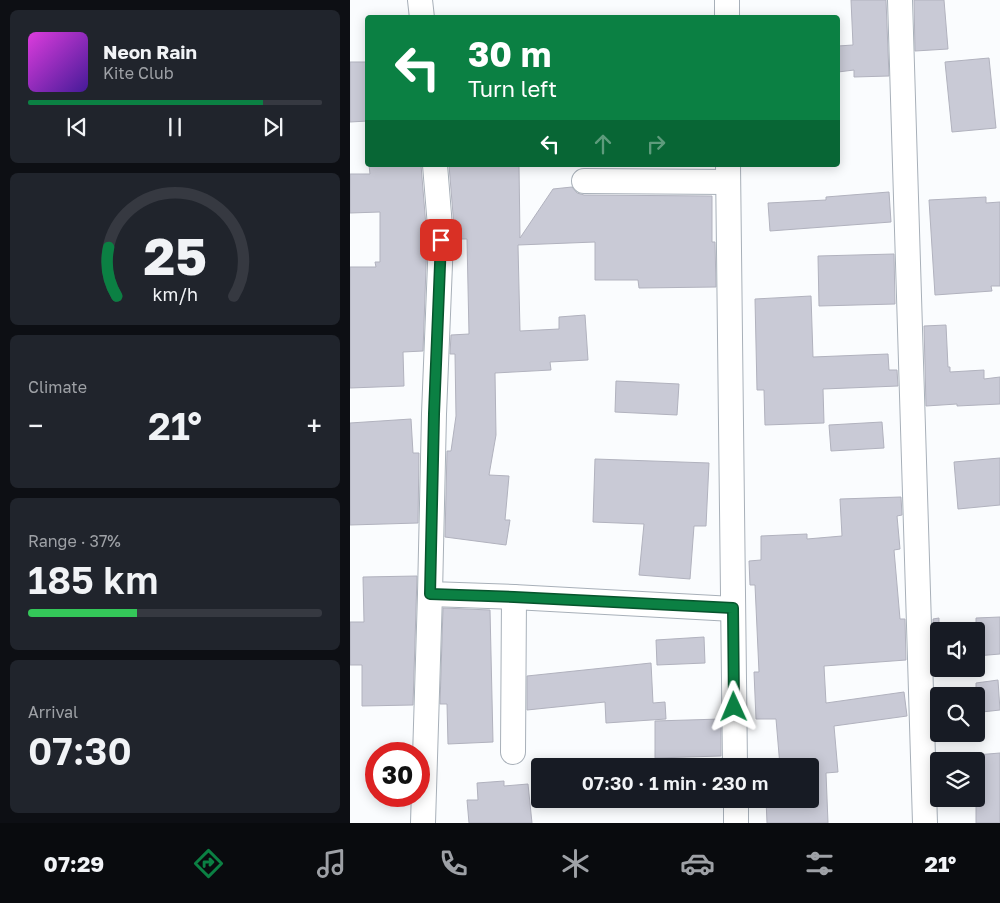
<!DOCTYPE html>
<meta charset="utf-8">
<style>
body{margin:0;font-family:"Golos Text",sans-serif;background:#20242c;color:#f1f3f6;height:100vh;display:flex;flex-direction:column;font-size:19px;white-space:nowrap}
*{box-sizing:border-box;margin:0}
p{font-size:16px;color:#9ea1a6}
.icon{flex:none;width:28px;height:28px;fill:none;stroke:currentColor;stroke-width:2;stroke-linecap:round;stroke-linejoin:round}
.map{position:relative;flex:1;overflow:hidden}
.drawer{display:flex;flex-direction:column;gap:10px;padding:10px;background:#0d0f14;width:350px}
.drawer>*{flex:none}
.top-card{position:absolute;left:15px;top:15px;width:475px;height:152px;border-radius:5px;box-shadow:0 2px 12px #0003;background:#0b8043;color:#fff;overflow:hidden}
.buttons{position:absolute;left:580px;top:622px;display:grid;gap:10px}
.buttons a{display:grid;place-items:center;width:55px;height:55px;border-radius:5px;background:#171b24;box-shadow:0 2px 12px #0003;font-size:25px}
.speed{position:absolute;left:15px;top:742px;display:flex;gap:10px;font-size:25px;font-weight:700;text-align:center}
.speed>*{display:grid;place-content:center;width:65px;height:65px;border-radius:50%;background:#171b24;box-shadow:0 2px 12px #0003;line-height:1}
.speed .limit{border:8px solid #d22;background:#fff;color:#111}
.pin{position:absolute;display:grid;place-items:center;width:42px;height:42px;color:#fff;margin:-21px;border-radius:10px;box-shadow:0 2px 8px #0006}
.me{position:absolute;width:55px;margin:-28px;rotate:359deg;stroke-linejoin:round;filter:drop-shadow(0 0 4px #0008)}
.turn{display:flex;align-items:center;gap:18px;height:105px;padding:0 20px;font-size:22px}
.turn .icon{width:65px;height:65px;stroke-width:2.5}
.turn b{display:block;font-size:35px;line-height:42px}
.lanes{display:flex;align-items:center;height:48px;padding:0 20px;background:#0003;justify-content:center;gap:25px;direction:ltr}
.lanes .off{opacity:.35}
.big{font-size:38px;font-weight:600;line-height:1.1}
.drawer .widget{flex:1;display:flex;flex-direction:column;justify-content:center;gap:8px;min-width:0;padding:0 18px;border-radius:8px;background:#20242c}
.drawer .dial{align-items:center;gap:0}
.dial svg{height:130px;overflow:visible;fill:none;stroke:#363941;stroke-width:7;stroke-linecap:round;text-anchor:middle}
.dial text{fill:#f1f3f6;stroke:none}
.song{display:flex;align-items:center;gap:15px}
.cover{width:60px;height:60px;border-radius:8px;background:linear-gradient(135deg,hsl(300 70% 55%),hsl(260 70% 35%))}
.played{height:5px;border-radius:2px;background:linear-gradient(90deg,#0b8043 80%,#363941 80%)}
.keys{display:flex;justify-content:space-around;direction:ltr}
.heat{display:flex;justify-content:space-between;align-items:center;font-size:28px;direction:ltr}
.charge{height:8px;border-radius:4px;background:linear-gradient(90deg,#34c759 37%,#363941 0)}
.trip{position:absolute;left:181px;top:758px;width:288px;height:50px;border-radius:5px;background:#171b24;box-shadow:0 2px 12px #0003;font-weight:600;line-height:50px;text-align:center}
.menu{display:flex;height:80px;justify-content:space-around;align-items:center;background:#090b0e;color:#9ea1a6}
.menu .icon{width:35px;height:35px}
.menu .current{color:#0b8043}
.menu b{font-size:22px;color:#f1f3f6}
main{display:flex;flex:1;min-height:0}
.map>svg:first-child{display:block}
</style>
<main>
<section class="drawer">
<div class="widget">
<div class="song"><i class="cover"></i><div><b>Neon Rain</b><p>Kite Club</p></div></div>
<div class="played"></div>
<div class="keys"><svg class="icon" aria-label="previous" viewBox="0 0 24 24"><path d="M18 5L8 12l10 7zM5 5v14"/></svg><svg class="icon" aria-label="pause" viewBox="0 0 24 24"><path d="M8 5v14M16 5v14"/></svg><svg class="icon" aria-label="next" viewBox="0 0 24 24"><path d="M6 5l10 7-10 7zM19 5v14"/></svg></div>
</div>
<div class="widget dial"><svg viewBox="0 0 100 80">
<path d="M14 69A42 42 0 1 1 86 69"/>
<path d="M14 69A42 42 0 0 1 9 39" stroke="#0b8043"/>
<text x="50" y="56" font-size="32" font-weight="700">25</text>
<text x="50" y="72" font-size="11">km/h</text>
</svg></div>
<div class="widget"><p>Climate</p>
<div class="heat"><a>−</a><b class="big">21°</b><a>+</a></div>
</div>
<div class="widget"><p>Range · 37%</p><b class="big">185 km</b><div class="charge"></div></div>
<div class="widget"><p>Arrival</p><b class="big">07:30</b></div>
</section>
<div class="map">
<svg width="650" height="823" viewBox="0 0 650 823">
<rect width="100%" height="100%" fill="#fafcfe"/>
<!-- building -->
<g fill="#c9cad6" stroke="#b1b2be">
<path d="M 501,0 L 536,0 L 539,76 L 504,77 L 504,70 L 488,72 L 488,46 L 503,45 Z"/>
<path d="M 564,0 L 594,0 L 598,49 L 565,51 Z"/>
<path d="M 639,58 L 646,128 L 602,132 L 595,62 Z"/>
<path d="M 0,62 L 18,62 L 18,121 L 0,122 Z"/>
<path d="M 19,165 L 71,165 L 77,239 L 73,351 L 53,352 L 54,386 L 0,388 L 0,267 L 26,267 L 25,262 L 30,262 L 30,212 L 0,213 L 0,174 L 20,174 Z"/>
<path d="M 99,165 L 169,166 L 170,238 L 203,189 L 222,187 L 227,193 L 234,195 L 362,196 L 362,242 L 365,242 L 366,287 L 289,288 L 288,280 L 245,280 L 245,242 L 168,245 L 170,331 L 209,329 L 209,317 L 235,315 L 238,360 L 200,362 L 201,370 L 145,373 L 146,435 L 139,475 L 159,476 L 155,520 L 160,520 L 156,545 L 95,537 L 97,451 L 101,451 L 106,416 L 105,354 L 100,354 L 101,335 L 119,334 L 117,239 L 105,239 Z"/>
<path d="M 539,192 L 541,222 L 420,231 L 418,203 L 476,200 L 476,197 Z"/>
<path d="M 636,197 L 636,203 L 650,202 L 650,286 L 641,286 L 642,291 L 585,295 L 579,200 Z"/>
<path d="M 544,254 L 545,304 L 469,306 L 468,256 Z"/>
<path d="M 461,296 L 463,357 L 538,354 L 539,370 L 547,370 L 548,386 L 473,389 L 474,423 L 415,425 L 414,390 L 407,390 L 405,299 Z"/>
<path d="M 596,325 L 598,367 L 600,367 L 600,372 L 634,370 L 634,379 L 650,377 L 650,404 L 607,406 L 607,404 L 576,406 L 574,326 Z"/>
<path d="M 266,381 L 329,384 L 327,415 L 265,412 Z"/>
<path d="M 61,419 L 63,453 L 69,453 L 68,523 L 0,525 L 0,423 Z"/>
<path d="M 532,422 L 534,448 L 481,451 L 479,425 Z"/>
<path d="M 650,458 L 650,505 L 608,509 L 604,462 Z"/>
<path d="M 245,459 L 359,463 L 356,526 L 344,526 L 340,579 L 289,575 L 294,524 L 243,522 Z"/>
<path d="M 551,497 L 552,515 L 547,516 L 550,549 L 544,550 L 550,619 L 555,619 L 556,660 L 474,666 L 476,703 L 554,692 L 557,716 L 484,726 L 488,772 L 476,773 L 478,823 L 417,823 L 416,799 L 460,799 L 460,766 L 430,766 L 426,719 L 406,719 L 404,672 L 409,672 L 405,585 L 400,585 L 399,561 L 411,560 L 411,536 L 457,534 L 457,539 L 492,536 L 490,499 Z"/>
<path d="M 67,576 L 63,705 L 12,706 L 12,665 L 0,665 L 0,622 L 14,622 L 13,577 Z"/>
<path d="M 93,608 L 140,610 L 143,742 L 98,744 L 97,704 L 90,704 Z"/>
<path d="M 650,617 L 650,654 L 626,656 L 626,618 Z"/>
<path d="M 589,618 L 589,658 L 584,659 L 583,619 Z"/>
<path d="M 354,637 L 355,663 L 307,665 L 306,640 Z"/>
<path d="M 301,663 L 303,703 L 315,702 L 316,719 L 256,723 L 255,702 L 177,710 L 177,676 Z"/>
<path d="M 648,680 L 650,710 L 632,712 L 632,708 L 626,708 L 626,683 Z"/>
<path d="M 371,719 L 371,756 L 305,758 L 305,721 Z"/>
<path d="M 650,753 L 650,823 L 626,823 L 626,755 Z"/>
<path d="M 154,781 L 154,786 L 178,784 L 182,823 L 119,823 L 117,800 L 128,800 L 127,783 Z"/>
</g>
<g fill="none" stroke-linecap="round" stroke-linejoin="round">
<defs>
<g id="minor">
<path d="M 70,0 L 72,18"/>
<path d="M 377,0 L 377,18"/>
<path d="M 550,0 L 575,823"/>
<path d="M 85,165 L 91,239 L 84,414 L 80,594 L 164,597 L 383,609"/>
<path d="M 378,165 L 385,766"/>
<path d="M 234,181 L 378,182"/>
<path d="M 163,752 L 164,597"/>
<path d="M 386,799 L 386,823"/>
<path d="M 73,823 L 80,594"/>
</g>
</defs>
<!-- minor casing -->
<use href="#minor" stroke="#a8b0b9" stroke-width="26"/>
<!-- minor -->
<use href="#minor" stroke="#fff" stroke-width="24"/>
</g>
<g fill="none" stroke-linecap="round" stroke-linejoin="round">
<defs>
<path id="route" d="M 91,240 L 84,414 L 80,594 L 164,597 L 383,608 L 384,707"/>
</defs>
<!-- route casing -->
<use href="#route" stroke="#07532c" stroke-width="12"/>
<!-- route -->
<use href="#route" stroke="#0b8043" stroke-width="9"/>
</g>
</svg>
<div class="buttons">
<a><svg class="icon" aria-label="sound" viewBox="0 0 24 24"><path d="M4 9h4l5-4v14l-5-4H4zM17 9q2 3 0 6"/></svg></a>
<a><svg class="icon" aria-label="search" viewBox="0 0 24 24"><circle cx="10" cy="10" r="6"/><path d="M15 15l6 6"/></svg></a>
<a><svg class="icon" aria-label="layers" viewBox="0 0 24 24"><path d="M12 4l9 5-9 5-9-5zM3 14l9 5 9-5"/></svg></a>
</div>
<div class="speed"><div class="limit">30</div></div>
<div class="pin" style="left:91px;top:240px;background:#d93025"><svg class="icon" aria-label="arrive" viewBox="0 0 24 24"><path d="M6 21V4h12l-3 4 3 4H6"/></svg></div>
<svg class="me" style="left:384px;top:707px" viewBox="-20 -20 40 40"><path d="M0-17L14 15 0 8-14 15z" fill="#0b8043" stroke="#fff" stroke-width="4"/></svg>
<div class="trip">07:30 · 1 min · 230 m</div>
<div class="top-card">
<div class="turn"><svg class="icon" aria-label="left" viewBox="0 0 24 24"><path d="M17 20v-9H6M10 6l-5 5 5 5"/></svg><div><b>30 m</b>Turn left</div></div>
<div class="lanes"><svg class="icon" aria-label="left" viewBox="0 0 24 24"><path d="M17 20v-9H6M10 6l-5 5 5 5"/></svg><svg class="icon off" aria-label="ahead" viewBox="0 0 24 24"><path d="M12 20V5M6 11l6-6 6 6"/></svg><svg class="icon off" aria-label="right" viewBox="0 0 24 24"><path d="M7 20v-9h11M14 6l5 5-5 5"/></svg></div>
</div>
</div>
</main>
<nav class="menu">
<b>07:29</b>
<svg class="icon current" aria-label="directions" viewBox="0 0 24 24"><path d="M12 3l9 9-9 9-9-9zM9 14v-3h6M13 9l2 2-2 2"/></svg>
<svg class="icon" aria-label="music" viewBox="0 0 24 24"><path d="M9 18V5l10-2v13"/><circle cx="6" cy="18" r="3"/><circle cx="16" cy="16" r="3"/></svg>
<svg class="icon" aria-label="phone" viewBox="0 0 24 24"><path d="M5 4h4l2 5-3 2q2 4 5 5l2-3 5 2v4C11 20 4 13 5 4z"/></svg>
<svg class="icon" aria-label="climate" viewBox="0 0 24 24"><path d="M12 3v18M4 7l16 10M4 17L20 7"/></svg>
<svg class="icon" aria-label="car" viewBox="0 0 24 24"><path d="M5 17H2v-5l4-1 3-4h7l3 4 3 1v5h-3M9 17h6M6 11h13"/><circle cx="7" cy="17" r="2"/><circle cx="17" cy="17" r="2"/></svg>
<svg class="icon" aria-label="filters" viewBox="0 0 24 24"><path d="M4 7h16M4 17h16"/><circle cx="9" cy="7" r="2"/><circle cx="15" cy="17" r="2"/></svg>
<b>21°</b>
</nav>
